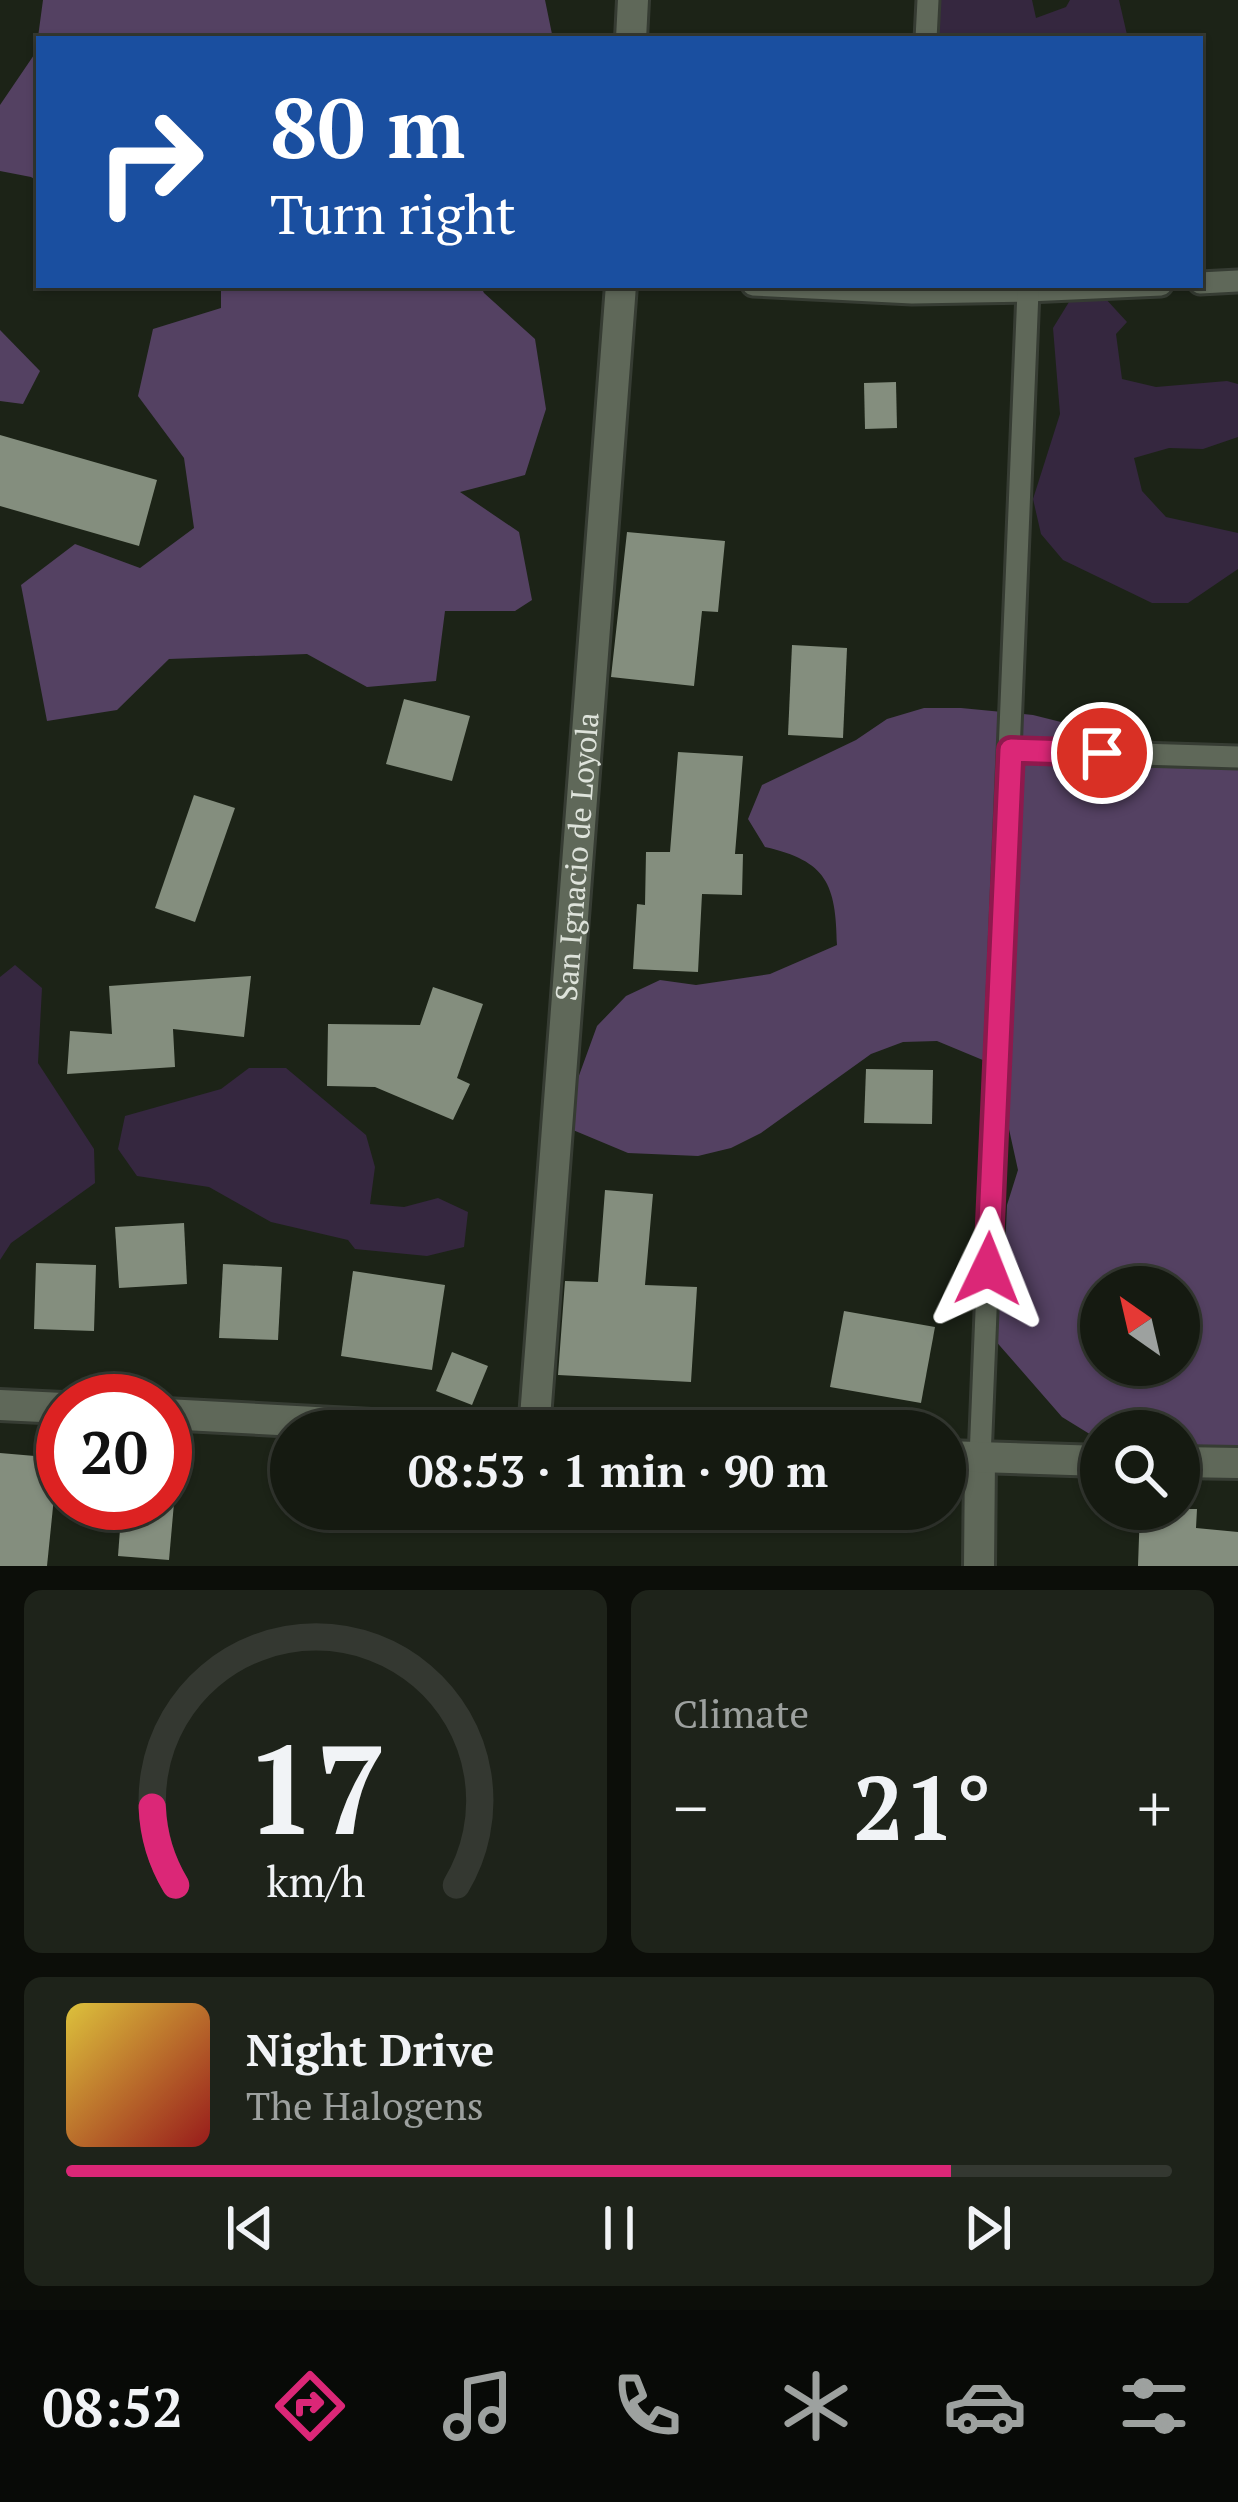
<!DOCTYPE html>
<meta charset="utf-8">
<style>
body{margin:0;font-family:"PT Serif",serif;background:#1e231a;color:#f1f3f6;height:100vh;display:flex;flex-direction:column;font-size:45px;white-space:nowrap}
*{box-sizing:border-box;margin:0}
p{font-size:39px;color:#9da19f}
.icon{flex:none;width:66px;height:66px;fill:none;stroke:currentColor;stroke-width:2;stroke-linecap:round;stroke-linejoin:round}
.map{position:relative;height:1566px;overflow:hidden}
.side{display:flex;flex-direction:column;gap:24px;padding:24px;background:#0c0e09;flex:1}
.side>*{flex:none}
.banner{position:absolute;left:36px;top:36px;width:1167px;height:252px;border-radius:0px;box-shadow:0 3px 9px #0004,0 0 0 3px #343831;background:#1a4fa0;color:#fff;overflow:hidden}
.needle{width:78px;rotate:326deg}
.controls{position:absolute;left:1080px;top:1266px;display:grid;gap:24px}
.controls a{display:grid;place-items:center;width:120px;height:120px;border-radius:50%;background:#151a11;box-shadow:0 3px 9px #0004,0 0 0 3px #343831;font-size:60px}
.speed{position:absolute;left:36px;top:1374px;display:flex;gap:24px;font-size:60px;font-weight:700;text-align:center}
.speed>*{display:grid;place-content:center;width:156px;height:156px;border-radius:50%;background:#151a11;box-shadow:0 3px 9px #0004,0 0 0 3px #343831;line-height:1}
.speed .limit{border:18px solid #d22;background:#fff;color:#111}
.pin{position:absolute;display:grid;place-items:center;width:102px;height:102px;color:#fff;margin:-51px;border:6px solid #fff;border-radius:50%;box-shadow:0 3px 12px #0007}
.me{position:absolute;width:132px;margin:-66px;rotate:2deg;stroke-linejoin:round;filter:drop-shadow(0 0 9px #0008)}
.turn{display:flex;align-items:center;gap:42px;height:252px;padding:0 36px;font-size:54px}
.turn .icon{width:156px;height:156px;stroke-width:2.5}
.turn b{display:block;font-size:84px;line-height:102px}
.big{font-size:90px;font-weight:800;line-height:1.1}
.side .widget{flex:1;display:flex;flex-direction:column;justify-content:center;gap:18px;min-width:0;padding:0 42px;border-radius:18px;background:#1e231a}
.side .dial{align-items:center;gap:0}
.dial svg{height:312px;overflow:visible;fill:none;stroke:#343831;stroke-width:7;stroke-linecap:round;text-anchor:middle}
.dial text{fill:#f1f3f6;stroke:none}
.song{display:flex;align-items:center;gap:36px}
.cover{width:144px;height:144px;border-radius:18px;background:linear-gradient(135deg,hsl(50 70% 55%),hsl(0 70% 35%))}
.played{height:12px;border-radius:6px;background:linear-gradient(90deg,#db2777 80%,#343831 80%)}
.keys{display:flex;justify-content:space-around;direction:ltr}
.heat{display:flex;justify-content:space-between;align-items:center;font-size:66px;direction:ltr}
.side .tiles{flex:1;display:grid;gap:24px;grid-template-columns:1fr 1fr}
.widget:last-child{grid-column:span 2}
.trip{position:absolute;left:270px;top:1410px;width:696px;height:120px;border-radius:60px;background:#151a11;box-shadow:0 3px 9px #0004,0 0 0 3px #343831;font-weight:800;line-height:120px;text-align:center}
.tab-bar{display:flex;height:192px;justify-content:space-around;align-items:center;background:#080a07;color:#9da19f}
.tab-bar .icon{width:84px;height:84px}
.tab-bar .current{color:#db2777}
.tab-bar b{font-size:54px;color:#f1f3f6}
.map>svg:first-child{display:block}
</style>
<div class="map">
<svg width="1238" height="1566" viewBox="0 0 1238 1566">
<rect width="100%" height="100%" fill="#1c2317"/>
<!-- green -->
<g fill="#35273f">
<path d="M 929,0 L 1032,0 L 1036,18 L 1066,7 L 1070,0 L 1119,0 L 1128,39 L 919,39 Z"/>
<path d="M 1104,297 L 1127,322 L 1116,334 L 1122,379 L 1156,387 L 1227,381 L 1238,384 L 1238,437 L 1203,449 L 1169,448 L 1134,458 L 1142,491 L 1166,517 L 1238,533 L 1238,569 L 1188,603 L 1152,603 L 1063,560 L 1041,534 L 1033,499 L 1060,414 L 1053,328 L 1069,302 Z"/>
<path d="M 15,965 L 42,988 L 38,1063 L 94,1149 L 95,1183 L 11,1243 L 0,1260 L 0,977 Z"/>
<path d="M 249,1068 L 286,1068 L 366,1135 L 375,1167 L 370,1204 L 404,1207 L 438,1198 L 468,1212 L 464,1247 L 427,1256 L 355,1249 L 348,1240 L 271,1222 L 209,1187 L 137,1176 L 118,1149 L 125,1116 L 221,1089 Z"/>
</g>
<!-- forest -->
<g fill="#544162" fill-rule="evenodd">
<path d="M 43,0 L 545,0 L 553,39 L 39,39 L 39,182 L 31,177 L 0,171 L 0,105 L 36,52 Z"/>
<path d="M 221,285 L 480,285 L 484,293 L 535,339 L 546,409 L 525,475 L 460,492 L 519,532 L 532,600 L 515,611 L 445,611 L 436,681 L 367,687 L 307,654 L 169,659 L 117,710 L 47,721 L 21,585 L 75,544 L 140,568 L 194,528 L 184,458 L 138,396 L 153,329 L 221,308 Z"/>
<path d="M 0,330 L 40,371 L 23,404 L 0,401 Z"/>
<path d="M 924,708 L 961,708 L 1033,715 L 1141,742 L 1216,752 L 1238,760 L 1238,1450 L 1179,1454 L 1179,1431 L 1101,1431 L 1101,1441 L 1062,1417 L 993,1338 L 986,1304 L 1004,1273 L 1007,1205 L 1018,1170 L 1003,1102 L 1002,1068 L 937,1041 L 903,1042 L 871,1054 L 761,1133 L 731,1148 L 698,1156 L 628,1153 L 561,1125 L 597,1026 L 626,996 L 660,980 L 696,985 L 770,974 L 837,945 C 836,884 827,861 765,847 L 748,819 L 762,785 L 856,740 L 887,719 ZM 1101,1287 L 1179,1287 L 1179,1365 L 1101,1365 Z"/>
</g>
<!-- building -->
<g fill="#848e7e">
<path d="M 896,382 L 897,428 L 865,429 L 864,383 Z"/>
<path d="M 0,435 L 157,480 L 139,546 L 0,506 Z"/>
<path d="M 627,532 L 725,541 L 718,612 L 702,611 L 694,686 L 611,677 Z"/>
<path d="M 792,645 L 847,648 L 843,738 L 788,735 Z"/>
<path d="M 404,699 L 470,716 L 452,781 L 386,764 Z"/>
<path d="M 678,752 L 743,756 L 735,854 L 743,854 L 742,895 L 702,894 L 698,972 L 633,969 L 637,904 L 645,905 L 646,852 L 670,852 Z"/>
<path d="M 194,795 L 235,808 L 195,922 L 155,908 Z"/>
<path d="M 251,976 L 244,1037 L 173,1029 L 175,1067 L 67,1074 L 70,1031 L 112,1034 L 109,986 Z"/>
<path d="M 433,987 L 483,1004 L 457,1078 L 470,1084 L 453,1120 L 375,1087 L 327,1086 L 328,1024 L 420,1025 Z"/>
<path d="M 866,1069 L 933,1070 L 932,1124 L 864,1123 Z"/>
<path d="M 605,1190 L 653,1194 L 645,1285 L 697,1287 L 691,1382 L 558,1375 L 565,1281 L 598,1282 Z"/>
<path d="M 184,1223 L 187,1284 L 119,1288 L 115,1227 Z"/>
<path d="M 36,1263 L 96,1265 L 94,1331 L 34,1329 Z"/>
<path d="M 223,1264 L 282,1267 L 278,1340 L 219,1338 Z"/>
<path d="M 353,1271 L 445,1285 L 432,1370 L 341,1356 Z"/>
<path d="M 844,1311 L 935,1327 L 921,1403 L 830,1387 Z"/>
<path d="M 452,1352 L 488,1366 L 472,1405 L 436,1391 Z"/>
<path d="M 0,1453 L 58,1458 L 47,1566 L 0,1566 Z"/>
<path d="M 122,1503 L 174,1503 L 169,1560 L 118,1556 Z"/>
<path d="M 1140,1509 L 1197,1509 L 1196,1528 L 1238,1532 L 1238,1566 L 1138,1566 Z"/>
</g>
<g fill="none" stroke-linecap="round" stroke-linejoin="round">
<defs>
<g id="service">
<path d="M 926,39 L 928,0"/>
<path d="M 1200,283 L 1238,281"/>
<path d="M 753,285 L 912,293 L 1028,291 L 1161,285"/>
<path d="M 1011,750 L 1238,757"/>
<path d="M 980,1458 L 1028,291"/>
</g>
<g id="minor">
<path d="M 631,39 L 633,0"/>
<path id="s1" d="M 534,1431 L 621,285"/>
<path d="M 979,1566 L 980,1458"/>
</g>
<g id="tertiary">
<path d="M 0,1405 L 63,1408"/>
<path d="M 165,1414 L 485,1431"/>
<path d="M 945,1456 L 1101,1461"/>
<path d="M 1179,1462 L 1238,1463"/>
</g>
</defs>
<!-- service casing -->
<use href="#service" stroke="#363c33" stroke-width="27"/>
<!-- minor casing -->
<use href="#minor" stroke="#363c33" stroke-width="36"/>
<!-- tertiary casing -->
<use href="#tertiary" stroke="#363c33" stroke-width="36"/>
<!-- service -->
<use href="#service" stroke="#5f6859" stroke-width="21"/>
<!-- minor -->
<use href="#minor" stroke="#5f6859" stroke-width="30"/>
<!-- tertiary -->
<use href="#tertiary" stroke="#5f6859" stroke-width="30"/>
</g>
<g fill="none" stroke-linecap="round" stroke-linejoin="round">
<defs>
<path id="route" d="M 988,1269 L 1011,750 L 1102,753"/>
</defs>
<!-- route casing -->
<use href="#route" stroke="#8e194d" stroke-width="30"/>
<!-- route -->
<use href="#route" stroke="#db2777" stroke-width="21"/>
</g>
<g text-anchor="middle" stroke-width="12" stroke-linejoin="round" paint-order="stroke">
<!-- street labels -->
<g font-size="30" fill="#dee3db" stroke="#1c2317">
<text dy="10" stroke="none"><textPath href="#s1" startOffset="576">San Ignacio de Loyola</textPath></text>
</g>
</g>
</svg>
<div class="controls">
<a><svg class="needle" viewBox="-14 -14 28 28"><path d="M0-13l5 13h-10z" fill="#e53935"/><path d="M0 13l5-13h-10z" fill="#9da19f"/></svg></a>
<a><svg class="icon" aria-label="search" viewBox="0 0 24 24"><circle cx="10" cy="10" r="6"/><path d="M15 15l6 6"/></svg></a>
</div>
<div class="speed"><div class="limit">20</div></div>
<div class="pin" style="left:1102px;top:753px;background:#d93025"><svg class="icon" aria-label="arrive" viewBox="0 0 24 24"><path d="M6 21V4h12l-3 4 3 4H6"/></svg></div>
<svg class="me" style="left:988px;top:1269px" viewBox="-20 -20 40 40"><path d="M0-17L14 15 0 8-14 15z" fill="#db2777" stroke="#fff" stroke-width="4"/></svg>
<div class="trip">08:53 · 1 min · 90 m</div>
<div class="banner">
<div class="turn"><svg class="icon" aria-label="right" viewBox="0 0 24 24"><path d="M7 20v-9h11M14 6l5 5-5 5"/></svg><div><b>80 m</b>Turn right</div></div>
</div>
</div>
<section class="side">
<div class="tiles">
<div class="widget dial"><svg viewBox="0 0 100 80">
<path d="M14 69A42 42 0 1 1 86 69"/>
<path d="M14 69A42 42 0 0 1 8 49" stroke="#db2777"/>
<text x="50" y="56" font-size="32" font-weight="700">17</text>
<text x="50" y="72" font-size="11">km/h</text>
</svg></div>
<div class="widget"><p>Climate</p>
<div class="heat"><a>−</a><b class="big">21°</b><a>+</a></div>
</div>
<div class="widget">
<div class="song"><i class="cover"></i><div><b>Night Drive</b><p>The Halogens</p></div></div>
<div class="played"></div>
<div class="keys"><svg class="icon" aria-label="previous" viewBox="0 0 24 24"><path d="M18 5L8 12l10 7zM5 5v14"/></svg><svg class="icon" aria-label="pause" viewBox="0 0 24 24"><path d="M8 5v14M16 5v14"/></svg><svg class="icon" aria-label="next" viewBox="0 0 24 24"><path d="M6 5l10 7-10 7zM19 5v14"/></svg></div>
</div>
</div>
</section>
<nav class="tab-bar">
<b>08:52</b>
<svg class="icon current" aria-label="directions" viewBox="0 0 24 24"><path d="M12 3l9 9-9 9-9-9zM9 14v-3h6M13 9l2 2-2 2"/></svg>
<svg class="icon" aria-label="music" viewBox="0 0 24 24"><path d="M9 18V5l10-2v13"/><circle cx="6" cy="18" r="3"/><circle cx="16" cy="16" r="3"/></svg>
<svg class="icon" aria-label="phone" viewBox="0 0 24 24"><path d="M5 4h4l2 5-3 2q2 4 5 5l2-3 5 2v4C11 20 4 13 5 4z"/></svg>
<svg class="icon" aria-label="climate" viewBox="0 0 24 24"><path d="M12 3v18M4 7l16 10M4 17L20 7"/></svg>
<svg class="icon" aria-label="car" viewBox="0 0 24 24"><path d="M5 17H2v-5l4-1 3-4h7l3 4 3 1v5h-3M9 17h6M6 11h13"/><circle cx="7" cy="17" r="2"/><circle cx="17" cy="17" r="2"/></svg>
<svg class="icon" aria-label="filters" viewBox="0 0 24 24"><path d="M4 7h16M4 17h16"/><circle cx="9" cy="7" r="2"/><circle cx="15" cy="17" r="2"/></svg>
</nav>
